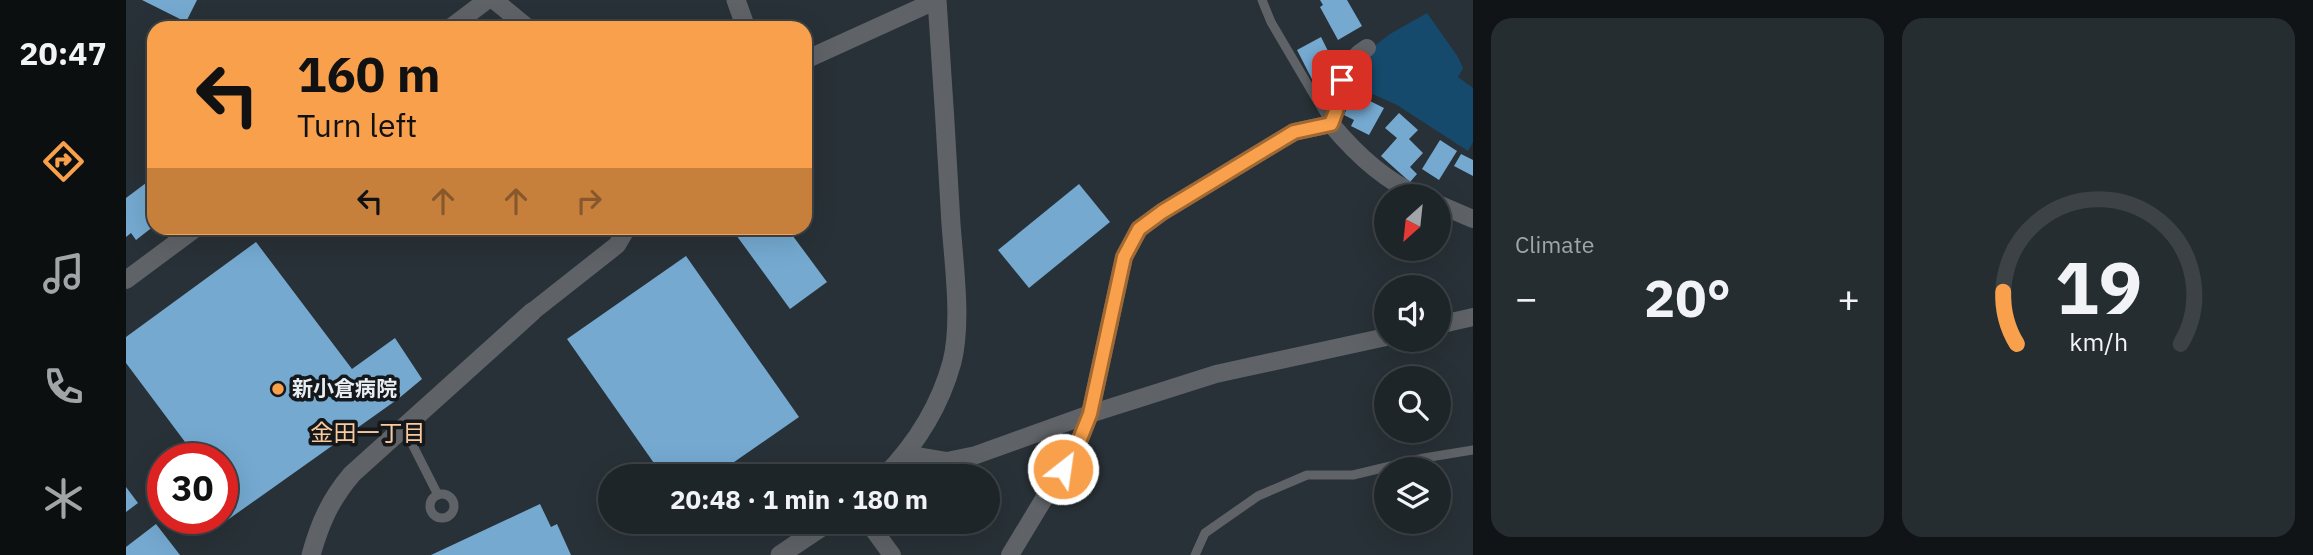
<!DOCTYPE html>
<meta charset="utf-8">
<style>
body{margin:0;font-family:"IBM Plex Sans","Noto Sans JP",sans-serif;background:#262d31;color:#f1f3f6;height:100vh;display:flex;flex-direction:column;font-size:26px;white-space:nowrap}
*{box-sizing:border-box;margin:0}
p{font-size:23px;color:#a1a5a8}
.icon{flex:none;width:38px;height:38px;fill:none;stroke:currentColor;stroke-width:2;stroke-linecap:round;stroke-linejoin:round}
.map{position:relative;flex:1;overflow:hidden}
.side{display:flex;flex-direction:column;gap:18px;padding:18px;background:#101417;width:840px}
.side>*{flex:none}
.banner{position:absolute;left:21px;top:21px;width:665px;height:214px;border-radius:21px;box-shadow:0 7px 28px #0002,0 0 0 2px #3c4246;background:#f8a04b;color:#111;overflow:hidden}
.needle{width:46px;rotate:207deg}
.controls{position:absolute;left:1248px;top:184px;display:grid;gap:14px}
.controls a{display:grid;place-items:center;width:77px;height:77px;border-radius:50%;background:#1e2529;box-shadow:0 7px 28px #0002,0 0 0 2px #3c4246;font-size:35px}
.speed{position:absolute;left:21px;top:443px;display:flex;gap:14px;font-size:35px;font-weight:700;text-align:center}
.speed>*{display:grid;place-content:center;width:91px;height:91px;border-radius:50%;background:#1e2529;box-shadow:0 7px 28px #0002,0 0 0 2px #3c4246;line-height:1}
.speed .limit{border:10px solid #d22;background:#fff;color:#111}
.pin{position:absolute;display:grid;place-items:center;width:60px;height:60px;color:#fff;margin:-30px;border-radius:14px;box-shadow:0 4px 10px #0006}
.me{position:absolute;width:77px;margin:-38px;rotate:30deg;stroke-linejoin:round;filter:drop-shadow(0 0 5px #0008)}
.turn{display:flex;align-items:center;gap:24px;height:147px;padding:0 35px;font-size:32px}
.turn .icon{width:91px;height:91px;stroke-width:2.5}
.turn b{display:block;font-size:49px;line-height:60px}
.lanes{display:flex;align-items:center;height:66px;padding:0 35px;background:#0003;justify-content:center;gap:35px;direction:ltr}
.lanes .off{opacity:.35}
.big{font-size:52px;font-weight:700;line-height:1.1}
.side .tile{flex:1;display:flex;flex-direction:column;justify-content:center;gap:10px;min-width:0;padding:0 24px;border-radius:21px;background:#262d31}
.side .dial{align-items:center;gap:0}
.dial svg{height:182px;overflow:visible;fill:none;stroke:#3c4246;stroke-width:7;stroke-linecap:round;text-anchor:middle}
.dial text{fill:#f1f3f6;stroke:none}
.heat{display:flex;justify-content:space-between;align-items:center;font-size:38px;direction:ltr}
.side .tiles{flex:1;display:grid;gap:18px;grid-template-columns:repeat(2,1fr)}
.trip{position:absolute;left:472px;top:464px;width:402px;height:70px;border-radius:35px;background:#1e2529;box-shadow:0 7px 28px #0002,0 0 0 2px #3c4246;font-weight:700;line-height:70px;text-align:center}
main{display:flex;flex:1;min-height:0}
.menu{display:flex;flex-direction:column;width:126px;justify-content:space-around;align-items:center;background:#0c0f10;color:#a1a5a8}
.menu .icon{width:49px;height:49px}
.menu .current{color:#f8a04b}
.menu b{font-size:32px;color:#f1f3f6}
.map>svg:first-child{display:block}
</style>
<main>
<nav class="menu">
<b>20:47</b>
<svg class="icon current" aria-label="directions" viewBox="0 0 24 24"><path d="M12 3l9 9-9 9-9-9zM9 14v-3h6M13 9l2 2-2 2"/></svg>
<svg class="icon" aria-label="music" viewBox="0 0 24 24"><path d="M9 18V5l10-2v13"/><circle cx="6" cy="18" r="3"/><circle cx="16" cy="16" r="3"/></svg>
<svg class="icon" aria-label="phone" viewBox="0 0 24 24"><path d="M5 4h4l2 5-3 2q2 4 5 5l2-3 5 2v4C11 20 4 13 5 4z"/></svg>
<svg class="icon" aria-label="climate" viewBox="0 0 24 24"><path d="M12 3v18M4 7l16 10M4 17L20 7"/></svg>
</nav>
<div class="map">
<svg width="1347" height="555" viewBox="0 0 1347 555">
<rect width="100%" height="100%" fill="#283137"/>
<!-- green -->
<path fill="#154a6c" d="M 1301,13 L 1332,57 L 1337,68 L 1332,77 L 1347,88 L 1347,142 L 1342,151 L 1271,105 L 1222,83 L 1229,61 L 1264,34 Z"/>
<!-- building -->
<g fill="#75a9d0">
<path d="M 16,0 L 71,0 L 60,22 Z"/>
<path d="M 1194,0 L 1221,0 L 1236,26 L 1212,40 L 1194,7 L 1197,5 Z"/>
<path d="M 1195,37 L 1209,65 L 1203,68 L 1208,77 L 1190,87 L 1171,50 Z"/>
<path d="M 1228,93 L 1258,108 L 1243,135 L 1225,126 L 1228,120 L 1218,115 Z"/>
<path d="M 1273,113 L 1292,130 L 1283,139 L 1297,153 L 1284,167 L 1291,174 L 1284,182 L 1255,156 L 1271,138 L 1259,128 Z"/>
<path d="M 1314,140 L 1331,151 L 1313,180 L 1296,169 Z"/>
<path d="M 1335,154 L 1347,160 L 1347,176 L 1328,166 Z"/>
<path d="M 28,177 L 28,215 L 24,218 L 28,226 L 10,240 L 5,233 L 0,237 L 0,198 Z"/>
<path d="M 953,184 L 984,222 L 903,288 L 872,250 Z"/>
<path d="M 605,228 L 661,228 L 701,282 L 664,309 Z"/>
<path d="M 130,242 L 226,369 L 269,338 L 296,379 L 272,399 L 93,526 L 87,518 L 96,518 L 96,458 L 71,458 L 0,363 L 0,337 Z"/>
<path d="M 560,256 L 673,417 L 588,476 L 537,476 L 441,339 Z"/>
<path d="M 0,487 L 12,503 L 0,512 Z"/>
<path d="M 414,504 L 425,527 L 431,524 L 445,555 L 305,555 Z"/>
<path d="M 30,524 L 54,555 L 0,555 L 0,547 Z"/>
</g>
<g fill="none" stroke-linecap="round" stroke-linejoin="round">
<!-- service -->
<g stroke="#5f6367" stroke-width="9">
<path d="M 1136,0 L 1145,22 L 1205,124"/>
<path d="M 278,428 L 312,495"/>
<circle cx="316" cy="506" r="12"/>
<path d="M 1069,555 L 1079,533 L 1132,496 L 1181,475 L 1227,475 L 1298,458 L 1347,450"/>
</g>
<!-- minor -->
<g stroke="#5f6367" stroke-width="18">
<path d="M 368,0 L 402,28"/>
<path d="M 324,28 L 361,0"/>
<path d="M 679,60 L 811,0"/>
<path d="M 1205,124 C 1229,153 1259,181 1294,196"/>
<path d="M 1205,124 C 1217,94 1210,67 1241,48"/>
<path d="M 1312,204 L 1347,219"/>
<path d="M 0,280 L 70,228"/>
<path d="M 406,312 L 491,245 L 501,228"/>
<path d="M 1312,325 L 1347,317"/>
<path d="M 780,454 L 821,461 L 850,455 L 964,414 L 1090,374 L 1260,337"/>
<path d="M 742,522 L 766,555"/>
<path d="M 884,555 L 954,439 L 964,414 L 998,257 L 1013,229 L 1036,212 L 1168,132 L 1205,124"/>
</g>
<!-- tertiary -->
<g stroke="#5f6367" stroke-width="19">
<path d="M 610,0 L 620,28"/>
<path d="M 759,476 C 791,443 814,406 826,362 C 836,323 828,265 825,224 C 821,149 816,75 811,0"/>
<path d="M 185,555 C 194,523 204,500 226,474 L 406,312"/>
<path d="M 654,555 L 703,522"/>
</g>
</g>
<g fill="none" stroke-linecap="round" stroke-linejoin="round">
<defs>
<path id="route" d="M 937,469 L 954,439 L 964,414 L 998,257 L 1013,229 L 1036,212 L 1168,132 L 1205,124 L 1210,111 L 1216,80"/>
</defs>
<!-- route casing -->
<use href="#route" stroke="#a16831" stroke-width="18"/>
<!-- route -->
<use href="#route" stroke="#f8a04b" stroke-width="12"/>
</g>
<!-- markers -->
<circle fill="#f8a04b" stroke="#14181b" stroke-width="2.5" cx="152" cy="389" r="7"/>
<g text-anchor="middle" stroke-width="7" stroke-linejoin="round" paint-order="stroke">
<!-- poi labels -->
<g font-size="21" font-weight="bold" fill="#e8edf1" stroke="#14181b" text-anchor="start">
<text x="166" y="396">新小倉病院</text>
</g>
<!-- neighbourhood labels -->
<g font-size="23" fill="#fbc99e" stroke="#14181b">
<text x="242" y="441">金田一丁目</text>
</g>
</g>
</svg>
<div class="controls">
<a><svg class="needle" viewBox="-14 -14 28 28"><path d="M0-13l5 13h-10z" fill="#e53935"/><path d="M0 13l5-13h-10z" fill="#a1a5a8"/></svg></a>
<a><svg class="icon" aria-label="sound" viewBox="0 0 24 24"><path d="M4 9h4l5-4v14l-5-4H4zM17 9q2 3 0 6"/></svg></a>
<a><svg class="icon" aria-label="search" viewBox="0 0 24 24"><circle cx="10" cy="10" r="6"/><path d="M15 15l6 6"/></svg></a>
<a><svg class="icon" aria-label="layers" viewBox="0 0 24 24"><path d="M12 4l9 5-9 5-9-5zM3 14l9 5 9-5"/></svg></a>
</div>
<div class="speed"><div class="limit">30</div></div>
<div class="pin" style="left:1216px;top:80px;background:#d93025"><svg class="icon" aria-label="arrive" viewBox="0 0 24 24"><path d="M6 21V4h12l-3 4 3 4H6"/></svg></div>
<svg class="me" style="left:937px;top:469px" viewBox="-20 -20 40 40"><circle r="17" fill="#f8a04b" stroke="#fff" stroke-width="3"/><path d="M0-11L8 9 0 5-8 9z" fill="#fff"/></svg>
<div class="trip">20:48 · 1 min · 180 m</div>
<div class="banner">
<div class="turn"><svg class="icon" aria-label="left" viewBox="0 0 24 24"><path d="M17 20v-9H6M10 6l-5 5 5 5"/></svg><div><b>160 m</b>Turn left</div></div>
<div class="lanes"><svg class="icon" aria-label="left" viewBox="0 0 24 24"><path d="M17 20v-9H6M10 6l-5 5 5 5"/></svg><svg class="icon off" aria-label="ahead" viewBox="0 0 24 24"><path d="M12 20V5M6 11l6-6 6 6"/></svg><svg class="icon off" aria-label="ahead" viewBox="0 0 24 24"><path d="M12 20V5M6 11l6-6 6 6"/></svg><svg class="icon off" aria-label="right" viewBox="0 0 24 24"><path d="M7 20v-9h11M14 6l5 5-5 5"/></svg></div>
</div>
</div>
<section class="side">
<div class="tiles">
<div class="tile"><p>Climate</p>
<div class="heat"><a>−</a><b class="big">20°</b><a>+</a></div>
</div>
<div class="tile dial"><svg viewBox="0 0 100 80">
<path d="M14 69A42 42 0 1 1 86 69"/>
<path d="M14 69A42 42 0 0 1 8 46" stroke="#f8a04b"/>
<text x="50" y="56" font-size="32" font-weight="700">19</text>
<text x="50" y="72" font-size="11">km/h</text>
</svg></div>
</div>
</section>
</main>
